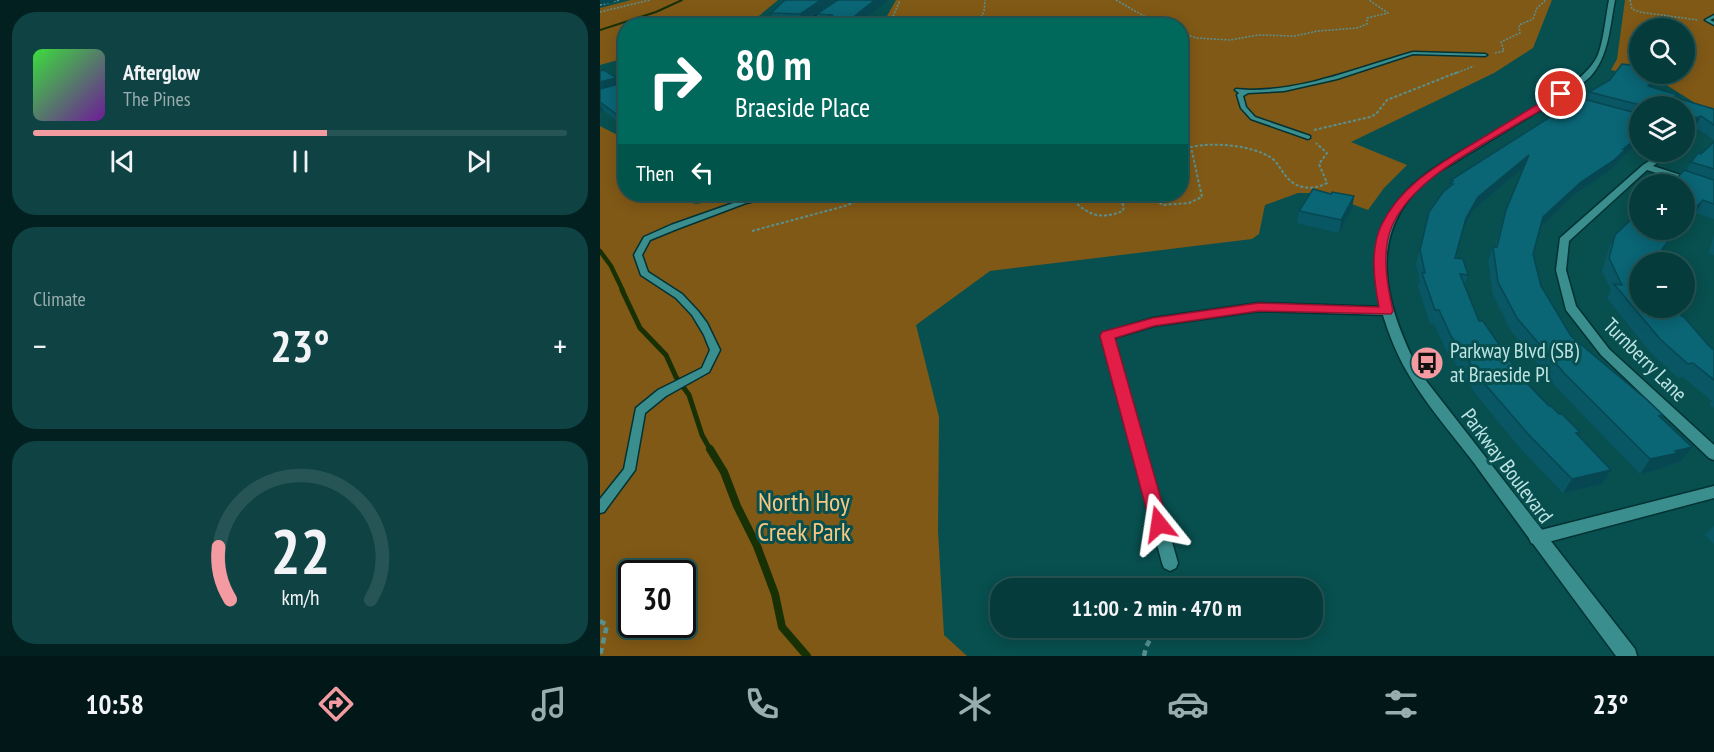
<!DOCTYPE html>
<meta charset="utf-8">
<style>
body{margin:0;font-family:"PT Sans Narrow",sans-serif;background:#0f4242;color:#f1f3f6;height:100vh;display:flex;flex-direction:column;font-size:22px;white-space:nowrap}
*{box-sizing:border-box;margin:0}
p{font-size:20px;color:#98adaf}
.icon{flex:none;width:33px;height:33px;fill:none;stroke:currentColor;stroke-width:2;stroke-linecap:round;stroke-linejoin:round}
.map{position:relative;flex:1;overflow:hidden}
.panel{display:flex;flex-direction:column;gap:12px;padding:12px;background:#032020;width:600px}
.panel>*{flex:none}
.banner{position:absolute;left:18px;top:18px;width:570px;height:183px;border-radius:24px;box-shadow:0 3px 15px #0003,0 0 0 2px #275555;background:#00695c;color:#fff;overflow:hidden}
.controls{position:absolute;left:1029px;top:18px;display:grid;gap:12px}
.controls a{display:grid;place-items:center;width:66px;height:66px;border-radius:50%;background:#063b3b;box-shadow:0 3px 15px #0003,0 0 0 2px #275555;font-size:30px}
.speed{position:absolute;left:18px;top:560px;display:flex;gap:12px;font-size:30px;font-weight:700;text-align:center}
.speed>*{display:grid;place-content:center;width:78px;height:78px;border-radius:50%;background:#063b3b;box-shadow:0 3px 15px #0003,0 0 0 2px #275555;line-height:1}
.speed .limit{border:3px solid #111;border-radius:9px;background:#fff;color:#111}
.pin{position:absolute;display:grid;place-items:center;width:51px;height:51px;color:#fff;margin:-26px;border:3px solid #fff;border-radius:50%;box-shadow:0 2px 6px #0007}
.me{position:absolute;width:66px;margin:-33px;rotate:345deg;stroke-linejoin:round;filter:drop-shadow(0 0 4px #0008)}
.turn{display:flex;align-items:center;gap:21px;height:126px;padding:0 18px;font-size:27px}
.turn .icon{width:78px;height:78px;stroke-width:2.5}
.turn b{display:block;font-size:42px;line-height:51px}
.then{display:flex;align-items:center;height:57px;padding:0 18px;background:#0003;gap:12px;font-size:22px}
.big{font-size:45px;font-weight:800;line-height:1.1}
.panel .tile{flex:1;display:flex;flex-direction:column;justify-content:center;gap:9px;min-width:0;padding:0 21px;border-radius:24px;background:#0f4242}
.panel .dial{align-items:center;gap:0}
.dial svg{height:156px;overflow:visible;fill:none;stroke:#275555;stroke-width:7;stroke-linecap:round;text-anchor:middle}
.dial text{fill:#f1f3f6;stroke:none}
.song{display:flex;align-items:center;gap:18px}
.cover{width:72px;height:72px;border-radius:9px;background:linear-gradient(135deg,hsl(120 70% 55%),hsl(280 70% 35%))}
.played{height:6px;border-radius:3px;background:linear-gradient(90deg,#f49aa1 55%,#275555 55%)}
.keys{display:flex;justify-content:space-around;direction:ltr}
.heat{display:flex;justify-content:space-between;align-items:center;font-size:33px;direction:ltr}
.trip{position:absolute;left:390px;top:578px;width:333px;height:60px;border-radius:24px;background:#063b3b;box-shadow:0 3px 15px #0003,0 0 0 2px #275555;font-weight:800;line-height:60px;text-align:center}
.tabs{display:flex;height:96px;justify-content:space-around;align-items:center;background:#021818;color:#98adaf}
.tabs .icon{width:42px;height:42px}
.tabs .on{color:#f49aa1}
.tabs b{font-size:27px;color:#f1f3f6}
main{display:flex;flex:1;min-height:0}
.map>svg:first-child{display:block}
</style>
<main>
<section class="panel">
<div class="tile">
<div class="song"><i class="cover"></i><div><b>Afterglow</b><p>The Pines</p></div></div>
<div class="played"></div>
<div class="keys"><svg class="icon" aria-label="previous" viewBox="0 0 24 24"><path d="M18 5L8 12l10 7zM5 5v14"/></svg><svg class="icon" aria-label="pause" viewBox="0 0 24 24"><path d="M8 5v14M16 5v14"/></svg><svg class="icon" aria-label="next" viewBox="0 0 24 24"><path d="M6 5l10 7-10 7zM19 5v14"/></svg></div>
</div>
<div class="tile"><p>Climate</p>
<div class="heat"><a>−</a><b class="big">23°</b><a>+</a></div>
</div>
<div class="tile dial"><svg viewBox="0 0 100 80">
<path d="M14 69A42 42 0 1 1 86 69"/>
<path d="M14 69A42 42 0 0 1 8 42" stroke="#f49aa1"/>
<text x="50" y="56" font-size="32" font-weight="700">22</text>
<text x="50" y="72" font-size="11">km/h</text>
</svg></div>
</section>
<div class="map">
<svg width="1114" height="656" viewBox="0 0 1114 656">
<rect width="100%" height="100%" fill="#084f4f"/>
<!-- green -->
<g fill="#805916" fill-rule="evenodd">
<path d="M 31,0 L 178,0 L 148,25 L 26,26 L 25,58 L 0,65 L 0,8 Z"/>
<path d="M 296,0 L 952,0 L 933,48 L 894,73 L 751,142 L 807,165 L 784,188 L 768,210 L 722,193 L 698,193 L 665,205 L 659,234 L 652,239 L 390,271 L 316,325 L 339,417 L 338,531 L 344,635 L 367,656 L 0,656 L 0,126 L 25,139 L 26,194 L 67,194 L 96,204 L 155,194 L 580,194 L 580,26 L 282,25 ZM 32,573 L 82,573 L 82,624 L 32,624 Z"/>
<path d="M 1025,0 L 1114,0 L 1114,115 L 1057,79 L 1011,70 L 1017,59 ZM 1040,28 L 1084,28 L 1084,74 L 1040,74 Z"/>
</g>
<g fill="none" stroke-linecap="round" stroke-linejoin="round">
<!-- stream-far3 -->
<path stroke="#173104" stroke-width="2" d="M 0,30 L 56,12 L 82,0"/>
<!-- stream-far2 -->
<path stroke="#173104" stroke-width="4.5" d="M 0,251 L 11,266 L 23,291"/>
<!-- stream-far1 -->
<path stroke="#173104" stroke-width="5" d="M 22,290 L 40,328 L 66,355 L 76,377 L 89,395 L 102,435 L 111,451"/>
<!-- stream -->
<path stroke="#173104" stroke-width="8" d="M 110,449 L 124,472 L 137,506 L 157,546 L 175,594 L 182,627 L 207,656"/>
<defs>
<g id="service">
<path d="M 1114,15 L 1114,18 L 1110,20 L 1114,22 L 1114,25 L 1105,20 Z"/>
<path d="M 813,52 L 885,54 L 887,55 L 885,56 L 813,54 L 737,79 L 684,91 L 648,93 L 643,96 L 646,107 L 655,117 L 710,136 L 710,138 L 708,139 L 651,119 L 641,108 L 637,95 L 639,93 L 635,90 L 636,89 C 641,89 645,90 650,90 C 706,90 760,67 813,52 Z"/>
<path d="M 172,194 L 183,194 L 180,196 L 146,203 L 77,229 L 50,240 L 42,255 L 48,272 L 82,294 L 98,311 L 107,323 L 120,350 L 109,372 L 66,396 L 45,413 L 35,470 L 4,512 L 0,513 L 0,499 L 24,469 L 36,408 L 58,390 L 102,368 L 110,350 L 104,335 L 92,315 L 76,298 L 41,275 L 34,255 L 44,237 L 71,225 L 142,200 Z"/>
</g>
<g id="minor">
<path d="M 240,0 L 246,0 C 236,11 217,26 202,26 Z"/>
<path d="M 952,96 L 958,96 L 992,107 L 988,109 L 952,100 Z"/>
<path d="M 1063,152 L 1072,152 L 1053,166 L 1114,186 L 1114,192 L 1047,170 L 969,241 L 966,270 L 976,306 L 1009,349 L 1114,445 L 1114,460 L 1109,458 L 1001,355 L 966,310 L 956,270 L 960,238 L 1043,165 Z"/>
<path d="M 659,303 L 786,307 L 792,311 L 786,315 L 659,311 L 554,326 L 514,338 L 578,563 L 576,568 L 570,571 L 564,568 L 562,563 L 501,336 L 503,333 L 553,318 Z"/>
<path d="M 1114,486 L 1114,498 L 937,545 L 931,543 L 929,538 L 931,533 L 937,531 Z"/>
</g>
<path id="tertiary" d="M 1009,0 L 1015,0 C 1010,25 1009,57 990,77 C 974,92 948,105 929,117 C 907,130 885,144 863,157 C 853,164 842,169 832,176 C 762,232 785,305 820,373 L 1035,649 L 1037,656 L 1016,656 C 969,592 921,528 874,463 C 846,426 813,390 795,348 C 778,308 764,257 787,217 C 810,177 850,158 888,136 C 917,118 982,87 997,57 C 1003,45 1006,15 1009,0 Z"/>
</defs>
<!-- service casing -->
<use href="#service" stroke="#023233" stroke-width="3"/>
<!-- minor casing -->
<use href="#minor" stroke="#023233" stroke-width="3"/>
<!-- tertiary casing -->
<use href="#tertiary" stroke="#023233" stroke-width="3"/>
<!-- path-far2 -->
<g stroke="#599191" stroke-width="1.5" stroke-dasharray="2 1.5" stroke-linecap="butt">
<path d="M 516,0 L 549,19 L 570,26"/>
<path d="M 1030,0 L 1032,9 L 1040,12 L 1098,20"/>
<path d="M 0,5 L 20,0"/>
<path d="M 0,12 L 50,0"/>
<path d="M 289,26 L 300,0"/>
<path d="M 375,26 L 384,12 L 385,0"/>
<path d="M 580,32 L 596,38 L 630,40 L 658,35 L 695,36 L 718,31 L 757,28 L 767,24 L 767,18 L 788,13 L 769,0"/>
<path d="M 895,53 L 904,51 L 901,42 L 920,33 L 919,25 L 933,19 L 937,8 L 946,0"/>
<path d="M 854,74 L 874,66"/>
</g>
<!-- path-far1 -->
<g stroke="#599191" stroke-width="2" stroke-dasharray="3 2" stroke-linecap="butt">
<path d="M 714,130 L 770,117 L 776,114 L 787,100 L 858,72"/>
<path d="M 466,194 C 486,212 495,222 523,211 L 524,206 L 515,194"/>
<path d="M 547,194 L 563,205 L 589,203 L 602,197 L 591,147 C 614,142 650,145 670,157 C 677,161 680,169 685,175 C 695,189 713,191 727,183 L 719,164 L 727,153 L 716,143"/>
<path d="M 152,231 L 245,206 L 275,194"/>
</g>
<!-- path -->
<g stroke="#599191" stroke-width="4.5" stroke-dasharray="6 4.5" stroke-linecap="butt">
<path d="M 570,578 L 571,588"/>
<path d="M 0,621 L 7,625 L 0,656"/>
<path d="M 544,656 L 546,647 L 557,627"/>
</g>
<!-- service -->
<use href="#service" fill="#3b8e8e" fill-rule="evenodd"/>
<!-- minor -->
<use href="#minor" fill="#3b8e8e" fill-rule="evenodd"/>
<!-- tertiary -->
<use href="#tertiary" fill="#3b8e8e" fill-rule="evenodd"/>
</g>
<!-- wall -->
<g fill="#095765">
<path d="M 185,0 L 236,0 L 203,23 L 174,22 L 171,13 Z"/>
<path d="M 288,0 L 219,20 L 217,14 Z"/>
<path d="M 0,71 L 16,78 L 19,84 L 26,85 L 26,124 L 22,125 L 4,111 L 0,112 Z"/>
<path d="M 1040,74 L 1054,74 L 1053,75 L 1058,76 L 1052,87 L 1078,95 L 1077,98 L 1114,109 L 1114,140 L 1095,127 L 1090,129 L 1084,127 L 1084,106 L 1040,106 L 1040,143 L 1022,157 L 1020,161 L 1008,172 L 975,194 L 940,227 L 933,254 L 941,286 L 971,336 L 1061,419 L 1081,461 L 1070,464 L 1067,467 L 1040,474 L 956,387 L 911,331 L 893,295 L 888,260 L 893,247 L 895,247 L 902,222 L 924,167 L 873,210 L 863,228 L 855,258 L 868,275 L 864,286 L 879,321 L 922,378 L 1011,470 L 1002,484 L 963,493 L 920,448 L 878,397 L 846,350 L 834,324 L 830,324 L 818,286 L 820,281 L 816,264 L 829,212 L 849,187 L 851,180 L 986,100 L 989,92 Z"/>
<path d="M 1114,142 L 1114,219 L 1096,213 L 1084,224 L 1084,184 L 1077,178 L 1086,171 L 1091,162 Z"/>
<path d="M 731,194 L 754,196 L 752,209 L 739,233 L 697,223 L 699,211 Z"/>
<path d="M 1040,230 L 1074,230 L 1066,240 L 1061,254 L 1040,262 L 1074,311 L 1114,350 L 1114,408 L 1109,404 L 1112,401 L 1083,377 L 1078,378 L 1051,353 L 1007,298 L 1011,290 L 1002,271 L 1009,248 L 1015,235 Z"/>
<path d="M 1114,234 L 1114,255 L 1109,254 Z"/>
<path d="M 1114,526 L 1114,544 L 1105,535 Z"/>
</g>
<!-- shaded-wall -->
<g fill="#074752">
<path d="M 0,0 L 16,0 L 12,3 L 0,4 Z"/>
<path d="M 221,0 L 236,0 L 203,23 L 200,14 Z"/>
<path d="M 275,0 L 288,0 L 256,26 L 242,26 Z"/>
<path d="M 1058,76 L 1053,86 L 1043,96 L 1048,86 Z"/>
<path d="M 16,78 L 21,88 L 0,94 L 0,82 Z"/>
<path d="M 0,104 L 4,111 L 0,112 Z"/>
<path d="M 26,112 L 26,124 L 22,125 L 16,114 Z"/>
<path d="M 1101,116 L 1095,127 L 1090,129 L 1096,118 Z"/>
<path d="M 1040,136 L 1040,143 L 1022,157 L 1020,161 L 1008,172 L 975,194 L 938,229 L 943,217 L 981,182 Z"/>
<path d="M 929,155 L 924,167 L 873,210 L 862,230 L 866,218 L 878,197 Z"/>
<path d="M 754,196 L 752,209 L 739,233 L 741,220 Z"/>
<path d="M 1103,200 L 1096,213 L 1084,224 L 1091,212 Z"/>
<path d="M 1071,230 L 1074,230 L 1056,252 L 1063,239 Z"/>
<path d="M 1068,241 L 1061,254 L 1055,262 L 1053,262 Z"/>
<path d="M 1092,447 L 1081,461 L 1070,464 L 1067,467 L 1040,474 L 1050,459 L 1075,451 Z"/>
<path d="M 1011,470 L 1002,484 L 963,493 L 972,479 Z"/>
</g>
<!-- building -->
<g fill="#0a6575" stroke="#074752" stroke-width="1.5">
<path d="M 185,0 L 221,0 L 200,14 L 171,13 Z"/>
<path d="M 238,0 L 275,0 L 242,26 L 205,26 L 233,15 L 217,14 Z"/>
<path d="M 1022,64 L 1040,66 L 1040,74 L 1053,74 L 1052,74 L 1058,76 L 1048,86 L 1078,95 L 1073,97 L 1114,109 L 1114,125 L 1101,116 L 1096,118 L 1084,114 L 1084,106 L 1044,106 L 989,92 L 1010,80 Z"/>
<path d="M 4,70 L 16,78 L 0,82 L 0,71 Z"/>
<path d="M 23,83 L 26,85 L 26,112 L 16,114 L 0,102 L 0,89 Z"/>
<path d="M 980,98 L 1040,114 L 1040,136 L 1023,149 L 1026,149 L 1014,160 L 981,182 L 943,217 L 933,254 L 941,286 L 971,336 L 1046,399 L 1063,415 L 1059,416 L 1092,447 L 1075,451 L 1078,453 L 1050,459 L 964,373 L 917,318 L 898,282 L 893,247 L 897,247 L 906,210 L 929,155 L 878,197 L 866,218 L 855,258 L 863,259 L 868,275 L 860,274 L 879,321 L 883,321 L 922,378 L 949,406 L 951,406 L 959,414 L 962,414 L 980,432 L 976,433 L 1011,470 L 972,479 L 928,434 L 884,383 L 851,336 L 839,310 L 835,310 L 822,273 L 825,273 L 820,250 L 829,212 L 843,192 L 853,184 L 850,183 L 853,181 L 851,180 Z"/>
<path d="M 1114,142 L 1114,169 L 1091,162 L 1098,153 L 1101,154 Z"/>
<path d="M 1084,170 L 1114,180 L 1114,204 L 1103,200 L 1091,212 L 1087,211 L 1084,213 L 1084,184 L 1066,184 L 1073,177 L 1077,178 Z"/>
<path d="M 713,189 L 731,194 L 732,192 L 754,196 L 741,220 L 699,211 Z"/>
<path d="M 1040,211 L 1040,230 L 1071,230 L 1063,239 L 1068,241 L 1055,260 L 1054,262 L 1040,262 L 1040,308 L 1072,308 L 1074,311 L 1084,317 L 1109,346 L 1114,350 L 1114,380 L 1093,363 L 1088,364 L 1060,339 L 1014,284 L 1022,285 L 1009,258 L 1015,235 Z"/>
</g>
<!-- route -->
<path fill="#e11d48" stroke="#92132f" stroke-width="1.5" d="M 958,92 L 965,94 C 953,105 936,113 922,121 C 879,148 814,177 792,226 C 781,252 787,285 793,311 L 791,314 L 659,311 L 554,326 L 515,338 L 568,524 L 565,530 L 559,532 L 552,530 L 500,336 L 502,332 L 553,318 L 659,303 L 779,307 C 774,281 770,250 781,226 C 801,184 841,163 879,140 C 905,124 932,108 958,92 Z"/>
<!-- icons -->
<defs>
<symbol id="bus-disc" viewBox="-11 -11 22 22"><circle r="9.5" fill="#f49aa1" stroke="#084f4f"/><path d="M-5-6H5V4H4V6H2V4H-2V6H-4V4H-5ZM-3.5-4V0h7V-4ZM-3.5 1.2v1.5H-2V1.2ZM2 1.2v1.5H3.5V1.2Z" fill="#111"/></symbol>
</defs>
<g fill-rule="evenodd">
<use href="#bus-disc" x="808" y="344" width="38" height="38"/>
</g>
<g text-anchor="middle" stroke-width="6" stroke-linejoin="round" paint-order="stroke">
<!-- poi labels -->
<g font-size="21" fill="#bee4e3" stroke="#084f4f" text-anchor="start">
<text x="850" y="358">Parkway Blvd (SB)<tspan x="850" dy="24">at Braeside Pl</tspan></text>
</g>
<!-- street labels -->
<g font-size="21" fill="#bee4e3" stroke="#084f4f">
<text transform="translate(1045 360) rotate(45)" y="7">Turnberry Lane</text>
<text transform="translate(907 466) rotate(53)" y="7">Parkway Boulevard</text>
</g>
<!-- near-park labels -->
<g font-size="26" fill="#f7c784" stroke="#084f4f">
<text x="204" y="511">North Hoy<tspan x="204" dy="30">Creek Park</tspan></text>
</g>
</g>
</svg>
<div class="controls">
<a><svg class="icon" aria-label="search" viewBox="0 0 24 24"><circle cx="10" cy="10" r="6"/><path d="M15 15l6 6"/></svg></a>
<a><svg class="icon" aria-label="layers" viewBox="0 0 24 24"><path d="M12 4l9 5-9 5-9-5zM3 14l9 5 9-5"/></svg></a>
<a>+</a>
<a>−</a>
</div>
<div class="speed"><div class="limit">30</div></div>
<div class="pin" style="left:961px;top:94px;background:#d93025"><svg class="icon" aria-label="arrive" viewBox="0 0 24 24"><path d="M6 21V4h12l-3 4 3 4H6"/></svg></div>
<svg class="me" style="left:559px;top:524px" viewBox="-20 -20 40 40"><path d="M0-17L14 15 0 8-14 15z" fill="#e11d48" stroke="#fff" stroke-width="4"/></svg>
<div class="trip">11:00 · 2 min · 470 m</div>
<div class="banner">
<div class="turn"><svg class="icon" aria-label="right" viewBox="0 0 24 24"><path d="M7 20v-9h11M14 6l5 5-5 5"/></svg><div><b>80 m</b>Braeside Place</div></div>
<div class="then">Then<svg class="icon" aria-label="left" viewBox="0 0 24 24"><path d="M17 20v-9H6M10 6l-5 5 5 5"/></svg></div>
</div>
</div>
</main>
<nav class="tabs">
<b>10:58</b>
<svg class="icon on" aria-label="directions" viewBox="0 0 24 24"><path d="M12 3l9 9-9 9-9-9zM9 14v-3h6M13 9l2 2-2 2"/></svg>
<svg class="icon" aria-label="music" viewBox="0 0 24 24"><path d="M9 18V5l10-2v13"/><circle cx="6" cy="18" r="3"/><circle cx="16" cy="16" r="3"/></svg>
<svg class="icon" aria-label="phone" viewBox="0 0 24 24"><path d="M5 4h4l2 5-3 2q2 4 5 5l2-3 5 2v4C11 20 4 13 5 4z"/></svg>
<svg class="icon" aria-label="climate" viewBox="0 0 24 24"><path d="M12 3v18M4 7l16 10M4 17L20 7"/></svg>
<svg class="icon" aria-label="car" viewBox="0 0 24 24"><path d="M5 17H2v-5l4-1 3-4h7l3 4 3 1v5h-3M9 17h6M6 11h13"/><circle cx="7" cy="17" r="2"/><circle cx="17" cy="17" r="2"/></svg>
<svg class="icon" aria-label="filters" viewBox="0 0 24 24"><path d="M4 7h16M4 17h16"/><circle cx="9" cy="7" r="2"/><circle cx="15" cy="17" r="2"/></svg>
<b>23°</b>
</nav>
